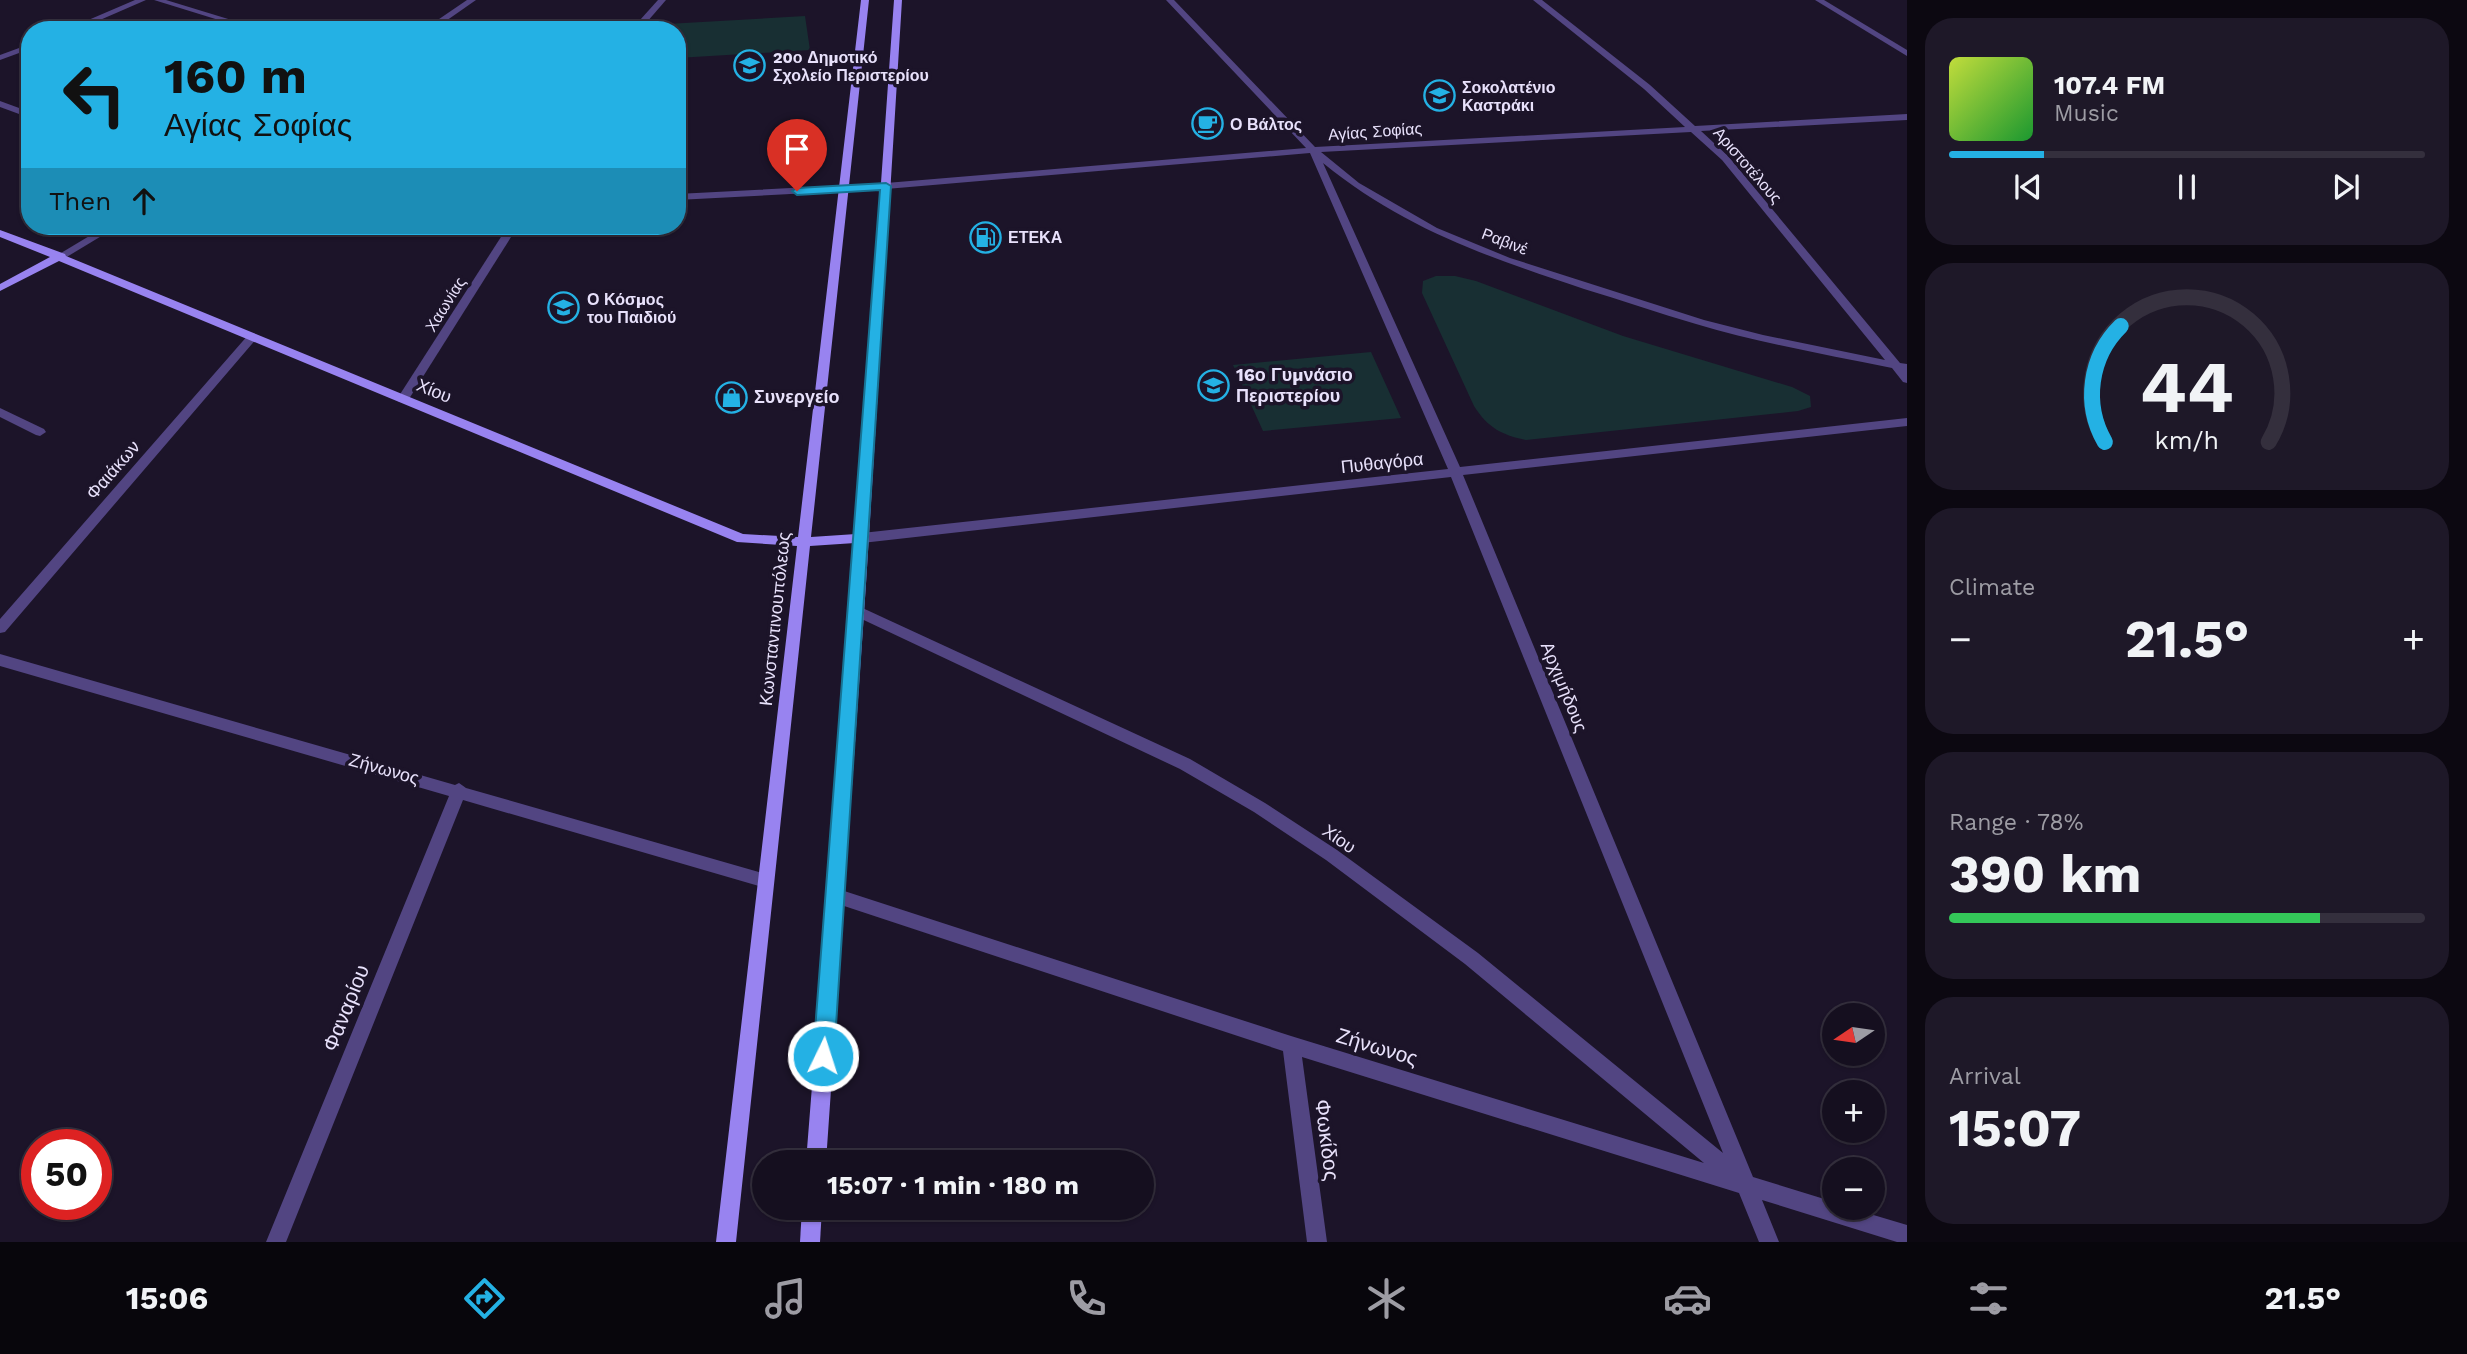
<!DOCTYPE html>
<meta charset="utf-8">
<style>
body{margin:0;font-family:"Work Sans",sans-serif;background:#1e1828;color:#f1f3f6;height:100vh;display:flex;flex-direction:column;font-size:26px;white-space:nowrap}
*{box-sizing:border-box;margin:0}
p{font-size:23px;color:#9d9ca4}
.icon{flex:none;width:38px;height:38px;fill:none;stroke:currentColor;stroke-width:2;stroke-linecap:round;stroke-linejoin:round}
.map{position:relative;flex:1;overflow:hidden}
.details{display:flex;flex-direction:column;gap:18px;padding:18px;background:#0c0811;width:560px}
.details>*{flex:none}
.top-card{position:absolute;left:21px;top:21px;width:665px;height:214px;border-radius:28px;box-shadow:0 2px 5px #0004,0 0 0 2px #342f3d;background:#24b1e4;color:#111;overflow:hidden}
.needle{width:46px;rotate:257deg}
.controls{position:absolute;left:1822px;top:1003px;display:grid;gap:14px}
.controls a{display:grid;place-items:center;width:63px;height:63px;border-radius:50%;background:#150f1f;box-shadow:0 2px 5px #0004,0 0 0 2px #342f3d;font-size:35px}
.speed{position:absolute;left:21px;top:1129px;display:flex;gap:14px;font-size:35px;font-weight:700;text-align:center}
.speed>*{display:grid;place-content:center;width:91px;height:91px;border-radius:50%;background:#150f1f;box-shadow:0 2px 5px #0004,0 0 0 2px #342f3d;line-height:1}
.speed .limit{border:10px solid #d22;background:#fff;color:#111}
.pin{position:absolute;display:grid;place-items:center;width:60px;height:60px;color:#fff;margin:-72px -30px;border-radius:50% 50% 50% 0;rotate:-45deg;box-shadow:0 0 7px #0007}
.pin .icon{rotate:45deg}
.me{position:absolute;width:77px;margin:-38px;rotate:4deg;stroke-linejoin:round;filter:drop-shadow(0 0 5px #0008)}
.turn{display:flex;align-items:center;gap:24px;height:147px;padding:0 28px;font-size:32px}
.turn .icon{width:91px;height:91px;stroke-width:2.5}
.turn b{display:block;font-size:49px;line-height:60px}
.then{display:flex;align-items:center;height:66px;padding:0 28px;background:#0003;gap:14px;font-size:26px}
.big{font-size:52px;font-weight:700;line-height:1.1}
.details .tile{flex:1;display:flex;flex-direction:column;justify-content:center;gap:10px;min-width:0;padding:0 24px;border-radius:28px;background:#1e1828}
.details .dial{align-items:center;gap:0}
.dial svg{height:182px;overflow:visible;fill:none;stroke:#342f3d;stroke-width:7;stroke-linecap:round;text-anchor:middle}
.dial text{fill:#f1f3f6;stroke:none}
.song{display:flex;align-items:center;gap:21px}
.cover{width:84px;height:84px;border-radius:10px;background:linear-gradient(135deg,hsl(70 70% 55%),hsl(130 70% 35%))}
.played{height:7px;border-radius:4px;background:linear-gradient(90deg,#24b1e4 20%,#342f3d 20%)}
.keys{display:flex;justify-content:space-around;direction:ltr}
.heat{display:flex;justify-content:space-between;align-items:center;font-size:38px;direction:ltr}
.charge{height:10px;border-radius:5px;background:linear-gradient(90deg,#34c759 78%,#342f3d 0)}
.trip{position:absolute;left:752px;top:1150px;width:402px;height:70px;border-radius:35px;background:#150f1f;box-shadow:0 2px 5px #0004,0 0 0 2px #342f3d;font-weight:700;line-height:70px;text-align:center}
.tabs{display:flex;height:112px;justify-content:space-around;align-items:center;background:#08060c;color:#9d9ca4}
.tabs .icon{width:49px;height:49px}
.tabs .current{color:#24b1e4}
.tabs b{font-size:32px;color:#f1f3f6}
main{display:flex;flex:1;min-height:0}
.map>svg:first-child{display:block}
</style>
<main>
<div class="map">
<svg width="1907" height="1242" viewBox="0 0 1907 1242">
<rect width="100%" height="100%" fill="#1c1429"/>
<!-- green -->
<g fill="#182f33">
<path d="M 805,16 L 810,50 L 677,58 L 677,30 L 667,30 L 667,24 Z"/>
<path d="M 1436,276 L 1455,276 L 1476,281 L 1623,336 L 1792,387 L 1810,396 L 1811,407 L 1798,411 L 1526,440 C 1502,435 1488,428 1474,406 L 1422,293 L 1423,281 Z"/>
<path d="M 1371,352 L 1401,418 L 1263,431 L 1233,365 Z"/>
</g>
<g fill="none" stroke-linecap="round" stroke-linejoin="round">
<!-- street -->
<g fill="#524582" fill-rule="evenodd">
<path d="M 135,0 L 146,0 L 77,30 L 65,30 Z"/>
<path d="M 154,0 L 166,0 L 264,30 L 251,30 Z"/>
<path d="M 467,0 L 476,0 L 433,30 L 423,30 Z"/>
<path d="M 658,0 L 666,0 L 640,30 L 631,30 Z"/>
<path d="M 1166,0 L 1174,0 L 1315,147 L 1685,127 L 1644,89 L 1533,0 L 1542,0 L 1650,85 L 1695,126 L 1907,114 L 1907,120 L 1701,131 L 1728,156 L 1900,363 L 1907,364 L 1907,383 L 1903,382 L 1892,368 C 1827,355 1760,343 1696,324 C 1658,313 1621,300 1584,289 C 1488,257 1404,229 1323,163 L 1460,467 L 1907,418 L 1907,426 L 1463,475 L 1753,1177 L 1834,1202 L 1834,1208 L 1850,1208 L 1907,1225 L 1907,1242 L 1897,1242 L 1762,1200 L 1779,1242 L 1759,1242 L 1739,1193 L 1302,1057 L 1327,1242 L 1307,1242 L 1283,1051 L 829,901 L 827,896 L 829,891 L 835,888 L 1291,1036 L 1704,1163 L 1465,964 L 1326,860 L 1254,812 L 1180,769 L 851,614 L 849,610 L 851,606 L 856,605 L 1190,759 L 1265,803 L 1337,850 L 1478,953 L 1723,1153 L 1451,477 L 862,543 L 855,538 L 862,533 L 1448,469 L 1310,153 L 886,189 L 677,200 L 677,194 L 886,183 L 1306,148 ZM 1691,132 L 1722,160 L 1885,360 L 1763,335 L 1704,320 L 1510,258 L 1437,228 L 1359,183 L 1321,152 Z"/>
<path d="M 1815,0 L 1824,0 L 1907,50 L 1907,56 Z"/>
<path d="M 30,44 L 30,49 L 0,60 L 0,55 Z"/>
<path d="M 0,101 L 30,112 L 30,118 L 0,107 Z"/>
<path d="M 106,226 L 118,226 L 65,258 L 56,256 Z"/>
<path d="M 508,226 L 518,226 L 407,402 L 399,402 L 397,399 Z"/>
<path d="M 253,333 L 259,336 L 257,338 L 5,632 L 0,633 L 0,619 L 249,334 Z"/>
<path d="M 0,408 L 44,429 L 46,432 L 40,436 L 36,435 L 0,417 Z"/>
<path d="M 0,654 L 455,785 L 459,783 L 466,788 L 766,874 L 772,876 L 774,881 L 772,886 L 766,888 L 463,800 L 286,1242 L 266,1242 L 449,796 L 0,666 Z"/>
</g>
<!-- secondary -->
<g fill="#9883f0" fill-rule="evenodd">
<path d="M 861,0 L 869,0 L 811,537 L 856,534 L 894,0 L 902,0 L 866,584 L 826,1162 L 806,1162 L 855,543 L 810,546 L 736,1242 L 716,1242 L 797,546 L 737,542 L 59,261 L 0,291 L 0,284 L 50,257 L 0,237 L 0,230 L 65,254 L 66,256 L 743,534 L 798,537 Z"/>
<path d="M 802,1208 L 822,1208 L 820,1242 L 800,1242 Z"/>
</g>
</g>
<!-- route -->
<path fill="#24b1e4" stroke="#177394" stroke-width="2" d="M 886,183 L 891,186 L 834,1056 L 831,1063 L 823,1066 L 816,1063 L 813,1056 L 880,190 L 797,195 L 792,191 L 797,188 Z"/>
<!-- icons -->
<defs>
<symbol id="school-ring" viewBox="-11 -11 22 22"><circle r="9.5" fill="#1c1429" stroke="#24b1e4" stroke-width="1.5"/><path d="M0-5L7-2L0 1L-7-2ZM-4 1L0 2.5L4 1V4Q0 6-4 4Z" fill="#24b1e4"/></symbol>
<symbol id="cafe-ring" viewBox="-11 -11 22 22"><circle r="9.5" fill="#1c1429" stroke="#24b1e4" stroke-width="1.5"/><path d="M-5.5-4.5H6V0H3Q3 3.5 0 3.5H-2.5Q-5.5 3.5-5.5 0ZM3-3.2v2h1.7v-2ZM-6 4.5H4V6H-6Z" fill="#24b1e4"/></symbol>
<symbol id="fuel-ring" viewBox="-11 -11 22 22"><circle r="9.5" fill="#1c1429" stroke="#24b1e4" stroke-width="1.5"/><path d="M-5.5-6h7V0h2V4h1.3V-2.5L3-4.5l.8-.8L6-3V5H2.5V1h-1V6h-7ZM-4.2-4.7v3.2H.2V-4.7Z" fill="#24b1e4"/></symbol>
<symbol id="shop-ring" viewBox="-11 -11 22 22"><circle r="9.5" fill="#1c1429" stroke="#24b1e4" stroke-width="1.5"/><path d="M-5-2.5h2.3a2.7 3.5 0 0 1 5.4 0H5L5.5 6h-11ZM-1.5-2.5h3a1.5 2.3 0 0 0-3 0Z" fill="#24b1e4"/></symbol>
</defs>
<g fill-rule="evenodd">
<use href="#school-ring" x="732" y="48" width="35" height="35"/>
<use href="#school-ring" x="1422" y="78" width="35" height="35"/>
<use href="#cafe-ring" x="1190" y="106" width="35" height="35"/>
<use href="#fuel-ring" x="968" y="220" width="35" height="35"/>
<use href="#school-ring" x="546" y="290" width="35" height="35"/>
<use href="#school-ring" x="1196" y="368" width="35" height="35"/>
<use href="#shop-ring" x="714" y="380" width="35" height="35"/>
</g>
<g text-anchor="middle" stroke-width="7" stroke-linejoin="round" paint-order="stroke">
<!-- far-poi labels -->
<g font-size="16" font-weight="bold" fill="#e8e1fb" stroke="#1c1429" text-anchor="start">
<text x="773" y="63">20ο Δημοτικό<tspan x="773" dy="18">Σχολείο Περιστερίου</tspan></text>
<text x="1462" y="93">Σοκολατένιο<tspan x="1462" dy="18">Καστράκι</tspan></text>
<text x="1230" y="130">Ο Βάλτος</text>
<text x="1008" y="243">ΕΤΕΚΑ</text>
<text x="587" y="305">Ο Κόσμος<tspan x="587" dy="18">του Παιδιού</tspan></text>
</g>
<!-- far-street labels -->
<g font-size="16" fill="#e8e1fb" stroke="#1c1429">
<text transform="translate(1375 131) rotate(-4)" y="6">Αγίας Σοφίας</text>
<text transform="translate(1748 165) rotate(49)" y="6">Αριστοτέλους</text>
<text transform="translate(1505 241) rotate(21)" y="6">Ραβινέ</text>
<text transform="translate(445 304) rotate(-58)" y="6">Χαωνίας</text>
</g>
<!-- poi labels -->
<g font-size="18" font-weight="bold" fill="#e8e1fb" stroke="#1c1429" text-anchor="start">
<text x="1236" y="381">16ο Γυμνάσιο<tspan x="1236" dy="21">Περιστερίου</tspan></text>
<text x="754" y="403">Συνεργείο</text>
</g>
<!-- street labels -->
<g font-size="18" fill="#e8e1fb" stroke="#1c1429">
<text transform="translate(434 391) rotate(22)" y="6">Χίου</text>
<text transform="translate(1382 463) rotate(-6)" y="6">Πυθαγόρα</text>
<text transform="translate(113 470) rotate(-49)" y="6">Φαιάκων</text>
<text transform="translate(775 619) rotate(-84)" y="6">Κωνσταντινουπόλεως</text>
<text transform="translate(1564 687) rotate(68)" y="6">Αρχιμήδους</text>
<text transform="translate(384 769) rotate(16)" y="6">Ζήνωνος</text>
<text transform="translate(1339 839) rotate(35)" y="6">Χίου</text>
</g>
<!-- near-street labels -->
<g font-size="21" fill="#e8e1fb" stroke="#1c1429">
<text transform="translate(346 1008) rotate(-68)" y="7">Φαναρίου</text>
<text transform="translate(1377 1047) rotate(17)" y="7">Ζήνωνος</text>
<text transform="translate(1327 1140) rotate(83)" y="7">Φωκίδος</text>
</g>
</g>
</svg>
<div class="controls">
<a><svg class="needle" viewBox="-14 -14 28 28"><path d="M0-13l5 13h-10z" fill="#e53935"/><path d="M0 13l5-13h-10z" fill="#9d9ca4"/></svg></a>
<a>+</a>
<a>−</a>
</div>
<div class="speed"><div class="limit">50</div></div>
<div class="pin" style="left:797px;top:191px;background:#d93025"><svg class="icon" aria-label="arrive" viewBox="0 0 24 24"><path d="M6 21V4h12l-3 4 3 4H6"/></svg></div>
<svg class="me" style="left:823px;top:1056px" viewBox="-20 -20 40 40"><circle r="17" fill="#24b1e4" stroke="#fff" stroke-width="3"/><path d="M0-11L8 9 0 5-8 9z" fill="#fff"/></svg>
<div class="trip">15:07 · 1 min · 180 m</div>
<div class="top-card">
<div class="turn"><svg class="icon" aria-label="left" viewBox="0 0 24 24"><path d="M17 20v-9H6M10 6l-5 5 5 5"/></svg><div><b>160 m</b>Αγίας Σοφίας</div></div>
<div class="then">Then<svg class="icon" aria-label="ahead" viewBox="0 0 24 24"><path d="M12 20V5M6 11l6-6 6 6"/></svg></div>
</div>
</div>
<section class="details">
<div class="tile">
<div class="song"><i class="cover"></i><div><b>107.4 FM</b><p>Music</p></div></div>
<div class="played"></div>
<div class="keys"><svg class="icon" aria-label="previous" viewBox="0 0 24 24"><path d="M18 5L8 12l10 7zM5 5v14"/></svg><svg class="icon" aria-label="pause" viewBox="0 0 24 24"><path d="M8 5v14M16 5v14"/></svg><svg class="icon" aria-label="next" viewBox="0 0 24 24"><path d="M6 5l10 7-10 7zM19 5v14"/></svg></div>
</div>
<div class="tile dial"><svg viewBox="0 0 100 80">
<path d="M14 69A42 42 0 1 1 86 69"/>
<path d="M14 69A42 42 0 0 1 21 18" stroke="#24b1e4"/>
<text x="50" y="56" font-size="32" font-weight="700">44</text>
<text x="50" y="72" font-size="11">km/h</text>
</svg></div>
<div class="tile"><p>Climate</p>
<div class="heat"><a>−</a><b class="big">21.5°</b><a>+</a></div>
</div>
<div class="tile"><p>Range · 78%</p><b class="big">390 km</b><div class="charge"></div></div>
<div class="tile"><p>Arrival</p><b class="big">15:07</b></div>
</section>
</main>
<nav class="tabs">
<b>15:06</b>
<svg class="icon current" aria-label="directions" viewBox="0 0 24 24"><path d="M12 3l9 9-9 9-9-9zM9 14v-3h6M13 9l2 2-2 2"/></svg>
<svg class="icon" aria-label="music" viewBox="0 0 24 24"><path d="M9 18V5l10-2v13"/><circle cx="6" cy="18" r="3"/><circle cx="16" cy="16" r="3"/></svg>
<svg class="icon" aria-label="phone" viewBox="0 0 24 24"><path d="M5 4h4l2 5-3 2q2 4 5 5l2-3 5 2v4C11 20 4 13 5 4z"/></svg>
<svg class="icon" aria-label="climate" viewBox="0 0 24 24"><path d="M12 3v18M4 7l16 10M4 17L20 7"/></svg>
<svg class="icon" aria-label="car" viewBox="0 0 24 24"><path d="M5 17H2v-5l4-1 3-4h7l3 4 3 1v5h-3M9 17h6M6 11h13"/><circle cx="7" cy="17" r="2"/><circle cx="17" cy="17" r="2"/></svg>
<svg class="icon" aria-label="filters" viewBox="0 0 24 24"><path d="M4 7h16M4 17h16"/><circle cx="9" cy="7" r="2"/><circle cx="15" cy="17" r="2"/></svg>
<b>21.5°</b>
</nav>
